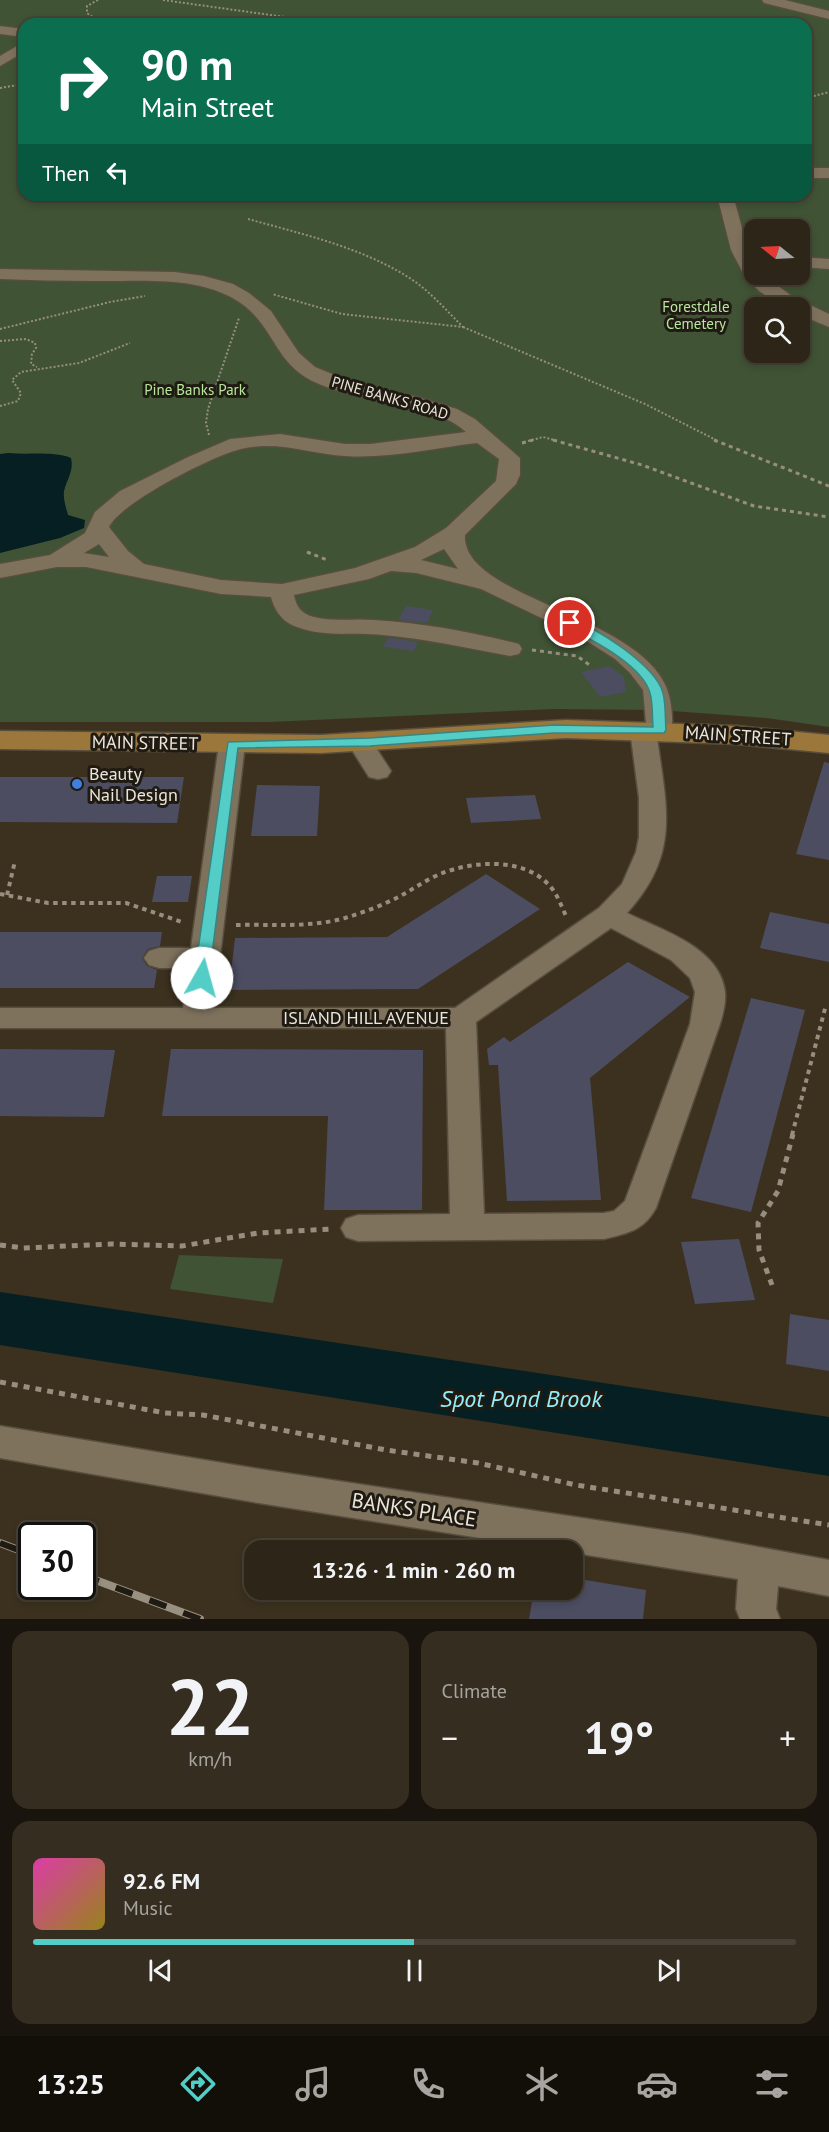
<!DOCTYPE html>
<meta charset="utf-8">
<style>
body{margin:0;font-family:"PT Sans",sans-serif;background:#352d20;color:#f1f3f6;height:100vh;display:flex;flex-direction:column;font-size:22px;white-space:nowrap}
*{box-sizing:border-box;margin:0}
p{font-size:20px;color:#a7a5a1}
.icon{flex:none;width:33px;height:33px;fill:none;stroke:currentColor;stroke-width:2;stroke-linecap:round;stroke-linejoin:round}
.map{position:relative;height:1619px;overflow:hidden}
.details{display:flex;flex-direction:column;gap:12px;padding:12px;background:#19140d;flex:1}
.details>*{flex:none}
.hud{position:absolute;left:18px;top:18px;width:794px;height:183px;border-radius:18px;box-shadow:0 3px 9px #0003,0 0 0 2px #484236;background:#0b6e4f;color:#fff;overflow:hidden}
.needle{width:39px;rotate:288deg}
.fabs{position:absolute;left:744px;top:219px;display:grid;gap:12px}
.fabs a{display:grid;place-items:center;width:66px;height:66px;border-radius:12px;background:#2d2517;box-shadow:0 3px 9px #0003,0 0 0 2px #484236;font-size:30px}
.speed{position:absolute;left:18px;top:1522px;display:flex;gap:12px;font-size:30px;font-weight:700;text-align:center}
.speed>*{display:grid;place-content:center;width:78px;height:78px;border-radius:50%;background:#2d2517;box-shadow:0 3px 9px #0003,0 0 0 2px #484236;line-height:1}
.speed .limit{border:3px solid #111;border-radius:9px;background:#fff;color:#111}
.pin{position:absolute;display:grid;place-items:center;width:51px;height:51px;color:#fff;margin:-26px;border:3px solid #fff;border-radius:50%;box-shadow:0 2px 6px #0007}
.me{position:absolute;width:66px;margin:-33px;rotate:7deg;stroke-linejoin:round;filter:drop-shadow(0 0 4px #0008)}
.turn{display:flex;align-items:center;gap:21px;height:126px;padding:0 24px;font-size:27px}
.turn .icon{width:78px;height:78px;stroke-width:2.5}
.turn b{display:block;font-size:42px;line-height:51px}
.then{display:flex;align-items:center;height:57px;padding:0 24px;background:#0003;gap:12px;font-size:22px}
.big{font-size:45px;font-weight:800;line-height:1.1}
.details .card{flex:1;display:flex;flex-direction:column;justify-content:center;gap:9px;min-width:0;padding:0 21px;border-radius:18px;background:#352d20}
.details .dial{align-items:center;gap:0}
.dial b{font-size:78px;line-height:1}
.song{display:flex;align-items:center;gap:18px}
.cover{width:72px;height:72px;border-radius:9px;background:linear-gradient(135deg,hsl(320 70% 55%),hsl(50 70% 35%))}
.played{height:6px;border-radius:3px;background:linear-gradient(90deg,#54cdc7 50%,#484236 50%)}
.keys{display:flex;justify-content:space-around;direction:ltr}
.heat{display:flex;justify-content:space-between;align-items:center;font-size:33px;direction:ltr}
.details .tiles{flex:1;display:grid;gap:12px;grid-template-columns:1fr 1fr}
.card:last-child{grid-column:span 2}
.trip{position:absolute;left:244px;top:1540px;width:339px;height:60px;border-radius:18px;background:#2d2517;box-shadow:0 3px 9px #0003,0 0 0 2px #484236;font-weight:800;line-height:60px;text-align:center}
.menu{display:flex;height:96px;justify-content:space-around;align-items:center;background:#120f09;color:#a7a5a1}
.menu .icon{width:42px;height:42px}
.menu .on{color:#54cdc7}
.menu b{font-size:27px;color:#f1f3f6}
.map>svg:first-child{display:block}
</style>
<div class="map">
<svg width="829" height="1619" viewBox="0 0 829 1619">
<rect width="100%" height="100%" fill="#3c311f"/>
<!-- green -->
<g fill="#405335" fill-rule="evenodd">
<path d="M 0,0 L 829,0 L 829,727 L 767,718 L 658,710 L 554,709 L 270,722 L 0,722 ZM 24,24 L 806,24 L 806,195 L 24,195 ZM 754,230 L 800,230 L 800,274 L 754,274 ZM 754,308 L 800,308 L 800,352 L 754,352 Z"/>
<path d="M 179,1255 L 283,1259 L 273,1303 L 170,1289 Z"/>
</g>
<!-- water -->
<g fill="#051f22">
<path d="M 8,453 C 29,455 53,451 71,458 C 74,471 67,479 64,491 C 63,499 66,508 68,515 L 85,520 L 84,528 L 60,538 L 0,553 L 0,454 Z"/>
<path d="M 0,1292 L 829,1417 L 829,1476 L 0,1345 Z"/>
</g>
<!-- building -->
<g fill="#4c4d61">
<path d="M 406,606 L 433,610 L 427,623 L 398,620 Z"/>
<path d="M 388,638 L 399,639 L 418,642 L 414,651 L 383,647 Z"/>
<path d="M 609,666 L 624,677 L 626,692 L 600,697 L 581,672 Z"/>
<path d="M 824,762 L 829,763 L 829,860 L 796,854 Z"/>
<path d="M 0,777 L 184,777 L 177,823 L 0,822 Z"/>
<path d="M 257,785 L 320,786 L 317,836 L 251,836 Z"/>
<path d="M 535,795 L 541,819 L 471,823 L 466,798 Z"/>
<path d="M 486,874 L 540,909 L 418,989 L 229,990 L 235,938 L 387,937 Z"/>
<path d="M 157,876 L 192,876 L 188,902 L 152,902 Z"/>
<path d="M 770,912 L 829,924 L 829,962 L 760,948 Z"/>
<path d="M 0,932 L 162,932 L 160,946 L 148,949 L 142,958 L 147,966 L 157,970 L 154,988 L 0,988 Z"/>
<path d="M 628,962 L 690,997 L 590,1078 L 601,1200 L 507,1201 L 498,1065 L 489,1065 L 487,1049 L 504,1037 L 510,1042 Z"/>
<path d="M 751,998 L 805,1010 L 751,1212 L 691,1198 Z"/>
<path d="M 0,1049 L 115,1050 L 104,1117 L 0,1116 Z"/>
<path d="M 171,1049 L 423,1050 L 422,1210 L 324,1210 L 328,1116 L 162,1116 Z"/>
<path d="M 739,1239 L 755,1300 L 695,1304 L 681,1242 Z"/>
<path d="M 790,1314 L 829,1320 L 829,1371 L 786,1364 Z"/>
<path d="M 573,1578 L 646,1590 L 643,1619 L 529,1619 L 534,1590 L 573,1590 Z"/>
</g>
<g fill="none" stroke-linecap="round" stroke-linejoin="round">
<defs>
<g id="minor">
<path d="M 762,0 L 785,0 L 829,11 L 829,19 L 764,3 Z"/>
<path d="M 0,26 L 24,29 L 24,37 L 0,34 Z"/>
<path d="M 24,42 L 24,52 L 0,66 L 0,56 Z"/>
<rect x="806" y="168" width="23" height="10"/>
<path d="M 717,195 L 733,195 L 748,250 L 754,264 L 754,274 L 762,274 L 793,297 L 829,314 L 829,327 L 800,315 L 800,308 L 784,308 L 780,305 L 759,291 L 744,275 L 731,250 Z"/>
<path d="M 800,257 L 829,259 L 829,269 L 800,267 Z"/>
<path d="M 0,269 L 175,272 L 204,276 L 233,284 L 249,293 L 271,311 L 299,353 L 315,367 L 354,383 L 417,397 L 457,409 L 475,419 L 520,458 L 520,475 L 516,484 L 465,535 C 461,602 663,616 671,705 C 672,716 674,728 668,736 L 657,738 C 667,809 680,855 627,913 C 661,930 720,947 725,992 C 726,1003 723,1014 720,1024 L 656,1208 C 643,1231 628,1233 604,1239 L 358,1241 L 346,1237 L 341,1228 L 346,1219 L 358,1215 L 450,1214 L 446,1028 L 0,1028 L 0,1008 L 183,1008 L 189,968 L 159,968 L 149,965 L 144,958 L 149,951 L 159,948 L 191,948 L 219,744 L 223,739 L 232,736 L 241,739 L 245,744 L 214,1008 L 455,1008 L 599,908 L 622,884 L 636,852 L 639,837 L 639,798 L 630,730 L 634,725 L 646,723 L 643,690 L 630,673 L 615,659 L 579,636 L 481,589 L 416,573 L 391,571 L 369,579 L 294,595 C 296,607 302,614 314,617 C 333,622 354,618 374,620 C 422,623 472,632 519,644 L 522,649 L 519,654 L 510,656 C 468,648 426,639 383,635 C 353,632 321,638 292,625 C 281,620 274,609 271,597 L 221,594 L 86,567 L 57,567 L 0,578 L 0,564 L 50,555 L 85,533 L 95,512 L 120,491 L 186,458 L 230,439 L 280,434 L 345,444 L 370,444 L 466,432 C 434,402 361,402 319,384 C 274,365 277,330 242,304 C 200,274 140,282 91,281 C 61,281 30,280 0,279 ZM 477,443 L 499,459 L 496,481 L 446,528 L 415,547 L 355,568 L 282,584 L 221,580 L 144,564 L 128,551 L 109,527 C 120,503 214,455 241,449 C 276,440 311,454 345,456 C 388,459 434,448 477,443 ZM 99,544 L 109,557 L 84,553 ZM 444,549 L 458,569 L 421,560 ZM 611,928 L 671,960 L 690,978 L 695,992 L 690,1024 L 625,1201 L 614,1211 L 604,1213 L 484,1214 L 476,1022 Z"/>
<path d="M 360,734 L 369,737 L 391,771 L 387,777 L 378,779 L 369,777 L 347,742 L 351,737 Z"/>
<path d="M 0,1426 L 259,1469 L 688,1534 L 829,1560 L 829,1596 L 778,1586 L 776,1609 L 780,1619 L 740,1619 L 736,1609 L 738,1579 L 259,1503 L 0,1458 Z"/>
</g>
<path id="major" d="M 566,720 L 737,726 L 829,735 L 829,753 L 737,744 L 566,738 L 321,753 L 0,749 L 0,731 L 321,735 Z"/>
</defs>
<!-- minor casing -->
<use href="#minor" stroke="#574e3e" stroke-width="3"/>
<!-- major casing -->
<use href="#major" stroke="#574e3e" stroke-width="3"/>
<!-- path-far3 -->
<g stroke="#978e7f" stroke-width="2" stroke-dasharray="2 2" stroke-linecap="butt">
<path d="M 98,0 L 87,6 L 87,13 L 102,24"/>
<path d="M 163,0 L 285,17 L 298,24"/>
<path d="M 293,19 L 316,24"/>
<path d="M 0,88 L 24,84"/>
<path d="M 806,98 L 829,92"/>
<path d="M 248,219 C 302,234 360,247 408,277 C 429,290 446,310 463,327 L 342,314 L 272,294"/>
<path d="M 463,327 L 645,404 L 718,441"/>
<path d="M 0,329 L 110,302 L 145,296"/>
<path d="M 0,341 L 26,339 L 35,343 L 36,348 L 32,354 L 31,364 L 37,367"/>
<path d="M 0,406 L 18,401 L 21,393 L 12,380 L 21,372 L 79,363 L 130,343"/>
<path d="M 209,435 L 206,423 L 208,409 L 239,318"/>
<path d="M 528,441 L 543,437 L 558,441"/>
</g>
<!-- path-far2 -->
<g stroke="#978e7f" stroke-width="3" stroke-dasharray="4 4" stroke-linecap="butt">
<path d="M 553,440 L 642,465 L 754,506 L 829,517"/>
<path d="M 714,440 L 829,486"/>
<path d="M 522,443 L 533,440"/>
<path d="M 307,552 L 327,560"/>
<path d="M 532,650 L 577,656 L 591,666"/>
</g>
<!-- path-far1 -->
<g stroke="#978e7f" stroke-width="4" stroke-dasharray="4.5 4.5" stroke-linecap="butt">
<path d="M 0,894 L 48,903 L 126,903 L 182,922"/>
<path d="M 7,895 L 15,861"/>
<path d="M 236,925 C 273,924 309,928 345,918 C 365,912 386,904 404,894 C 416,887 428,879 440,874 C 472,861 522,857 548,884 C 557,893 561,905 566,916"/>
<path d="M 792,1135 L 826,1005"/>
</g>
<!-- path -->
<g stroke="#978e7f" stroke-width="5" stroke-dasharray="6 6" stroke-linecap="butt">
<path d="M 0,1245 L 23,1248 L 111,1244 L 182,1246 L 258,1233 L 331,1229"/>
<path d="M 772,1285 L 759,1250 L 758,1223 L 778,1191 L 793,1134"/>
<path d="M 0,1382 L 165,1413 L 203,1415 L 386,1450 L 478,1463 L 576,1485 L 829,1525"/>
</g>
<!-- minor -->
<use href="#minor" fill="#7e725d" fill-rule="evenodd"/>
<!-- major -->
<use href="#major" fill="#9b773c" fill-rule="evenodd"/>
<defs>
<g id="rail">
<path d="M 0,1543 L 32,1555"/>
<path d="M 82,1575 L 200,1619"/>
</g>
</defs>
<!-- rail casing -->
<use href="#rail" stroke="#999082" stroke-width="8"/>
<!-- rail -->
<use href="#rail" stroke="#1f1a12" stroke-width="6" stroke-dasharray="18" stroke-linecap="butt"/>
</g>
<!-- route -->
<path fill="#54cdc7" stroke="#378581" stroke-width="1.5" d="M 570,619 C 595,626 656,666 663,693 C 666,705 665,719 666,730 L 664,733 L 554,733 L 370,746 L 238,748 L 209,978 L 207,982 L 197,982 L 194,978 L 228,742 L 370,738 L 554,725 L 653,727 C 652,716 653,703 650,693 C 642,664 590,639 565,626 L 564,623 Z"/>
<!-- markers -->
<circle fill="#3f7fe0" stroke="#1f1a12" stroke-width="2" cx="77" cy="784" r="6"/>
<g text-anchor="middle" stroke-width="6" stroke-linejoin="round" paint-order="stroke">
<!-- far-park labels -->
<g font-size="15" fill="#b8e89d" stroke="#1f1a12">
<text x="696" y="312">Forestdale<tspan x="696" dy="17">Cemetery</tspan></text>
<text x="195" y="395">Pine Banks Park</text>
</g>
<!-- far-street labels -->
<g font-size="15" fill="#ece5da" stroke="#1f1a12">
<text transform="translate(390 398) rotate(16)" y="5">PINE BANKS ROAD</text>
</g>
<!-- street labels -->
<g font-size="18" fill="#ece5da" stroke="#1f1a12">
<text transform="translate(738 736) rotate(4)" y="6">MAIN STREET</text>
<text transform="translate(145 743) rotate(1)" y="6">MAIN STREET</text>
<text x="366" y="1024">ISLAND HILL AVENUE</text>
</g>
<!-- poi labels -->
<g font-size="18" fill="#ece5da" stroke="#1f1a12" text-anchor="start">
<text x="89" y="780">Beauty<tspan x="89" dy="21">Nail Design</tspan></text>
</g>
<!-- near-street labels -->
<g font-size="21" fill="#ece5da" stroke="#1f1a12">
<text transform="translate(414 1510) rotate(9)" y="7">BANKS PLACE</text>
</g>
<!-- near-water labels -->
<g font-size="24" font-style="italic" fill="#92eef9" stroke="#1f1a12">
<text x="521" y="1407">Spot Pond Brook</text>
</g>
</g>
</svg>
<div class="fabs">
<a><svg class="needle" viewBox="-14 -14 28 28"><path d="M0-13l5 13h-10z" fill="#e53935"/><path d="M0 13l5-13h-10z" fill="#a7a5a1"/></svg></a>
<a><svg class="icon" aria-label="search" viewBox="0 0 24 24"><circle cx="10" cy="10" r="6"/><path d="M15 15l6 6"/></svg></a>
</div>
<div class="speed"><div class="limit">30</div></div>
<div class="pin" style="left:570px;top:623px;background:#d93025"><svg class="icon" aria-label="arrive" viewBox="0 0 24 24"><path d="M6 21V4h12l-3 4 3 4H6"/></svg></div>
<svg class="me" style="left:202px;top:978px" viewBox="-20 -20 40 40"><circle r="19" fill="#fff"/><path d="M0-13L10 11 0 6-10 11z" fill="#54cdc7"/></svg>
<div class="trip">13:26 · 1 min · 260 m</div>
<div class="hud">
<div class="turn"><svg class="icon" aria-label="right" viewBox="0 0 24 24"><path d="M7 20v-9h11M14 6l5 5-5 5"/></svg><div><b>90 m</b>Main Street</div></div>
<div class="then">Then<svg class="icon" aria-label="left" viewBox="0 0 24 24"><path d="M17 20v-9H6M10 6l-5 5 5 5"/></svg></div>
</div>
</div>
<section class="details">
<div class="tiles">
<div class="card dial"><b>22</b><p>km/h</p></div>
<div class="card"><p>Climate</p>
<div class="heat"><a>−</a><b class="big">19°</b><a>+</a></div>
</div>
<div class="card">
<div class="song"><i class="cover"></i><div><b>92.6 FM</b><p>Music</p></div></div>
<div class="played"></div>
<div class="keys"><svg class="icon" aria-label="previous" viewBox="0 0 24 24"><path d="M18 5L8 12l10 7zM5 5v14"/></svg><svg class="icon" aria-label="pause" viewBox="0 0 24 24"><path d="M8 5v14M16 5v14"/></svg><svg class="icon" aria-label="next" viewBox="0 0 24 24"><path d="M6 5l10 7-10 7zM19 5v14"/></svg></div>
</div>
</div>
</section>
<nav class="menu">
<b>13:25</b>
<svg class="icon on" aria-label="directions" viewBox="0 0 24 24"><path d="M12 3l9 9-9 9-9-9zM9 14v-3h6M13 9l2 2-2 2"/></svg>
<svg class="icon" aria-label="music" viewBox="0 0 24 24"><path d="M9 18V5l10-2v13"/><circle cx="6" cy="18" r="3"/><circle cx="16" cy="16" r="3"/></svg>
<svg class="icon" aria-label="phone" viewBox="0 0 24 24"><path d="M5 4h4l2 5-3 2q2 4 5 5l2-3 5 2v4C11 20 4 13 5 4z"/></svg>
<svg class="icon" aria-label="climate" viewBox="0 0 24 24"><path d="M12 3v18M4 7l16 10M4 17L20 7"/></svg>
<svg class="icon" aria-label="car" viewBox="0 0 24 24"><path d="M5 17H2v-5l4-1 3-4h7l3 4 3 1v5h-3M9 17h6M6 11h13"/><circle cx="7" cy="17" r="2"/><circle cx="17" cy="17" r="2"/></svg>
<svg class="icon" aria-label="filters" viewBox="0 0 24 24"><path d="M4 7h16M4 17h16"/><circle cx="9" cy="7" r="2"/><circle cx="15" cy="17" r="2"/></svg>
</nav>
